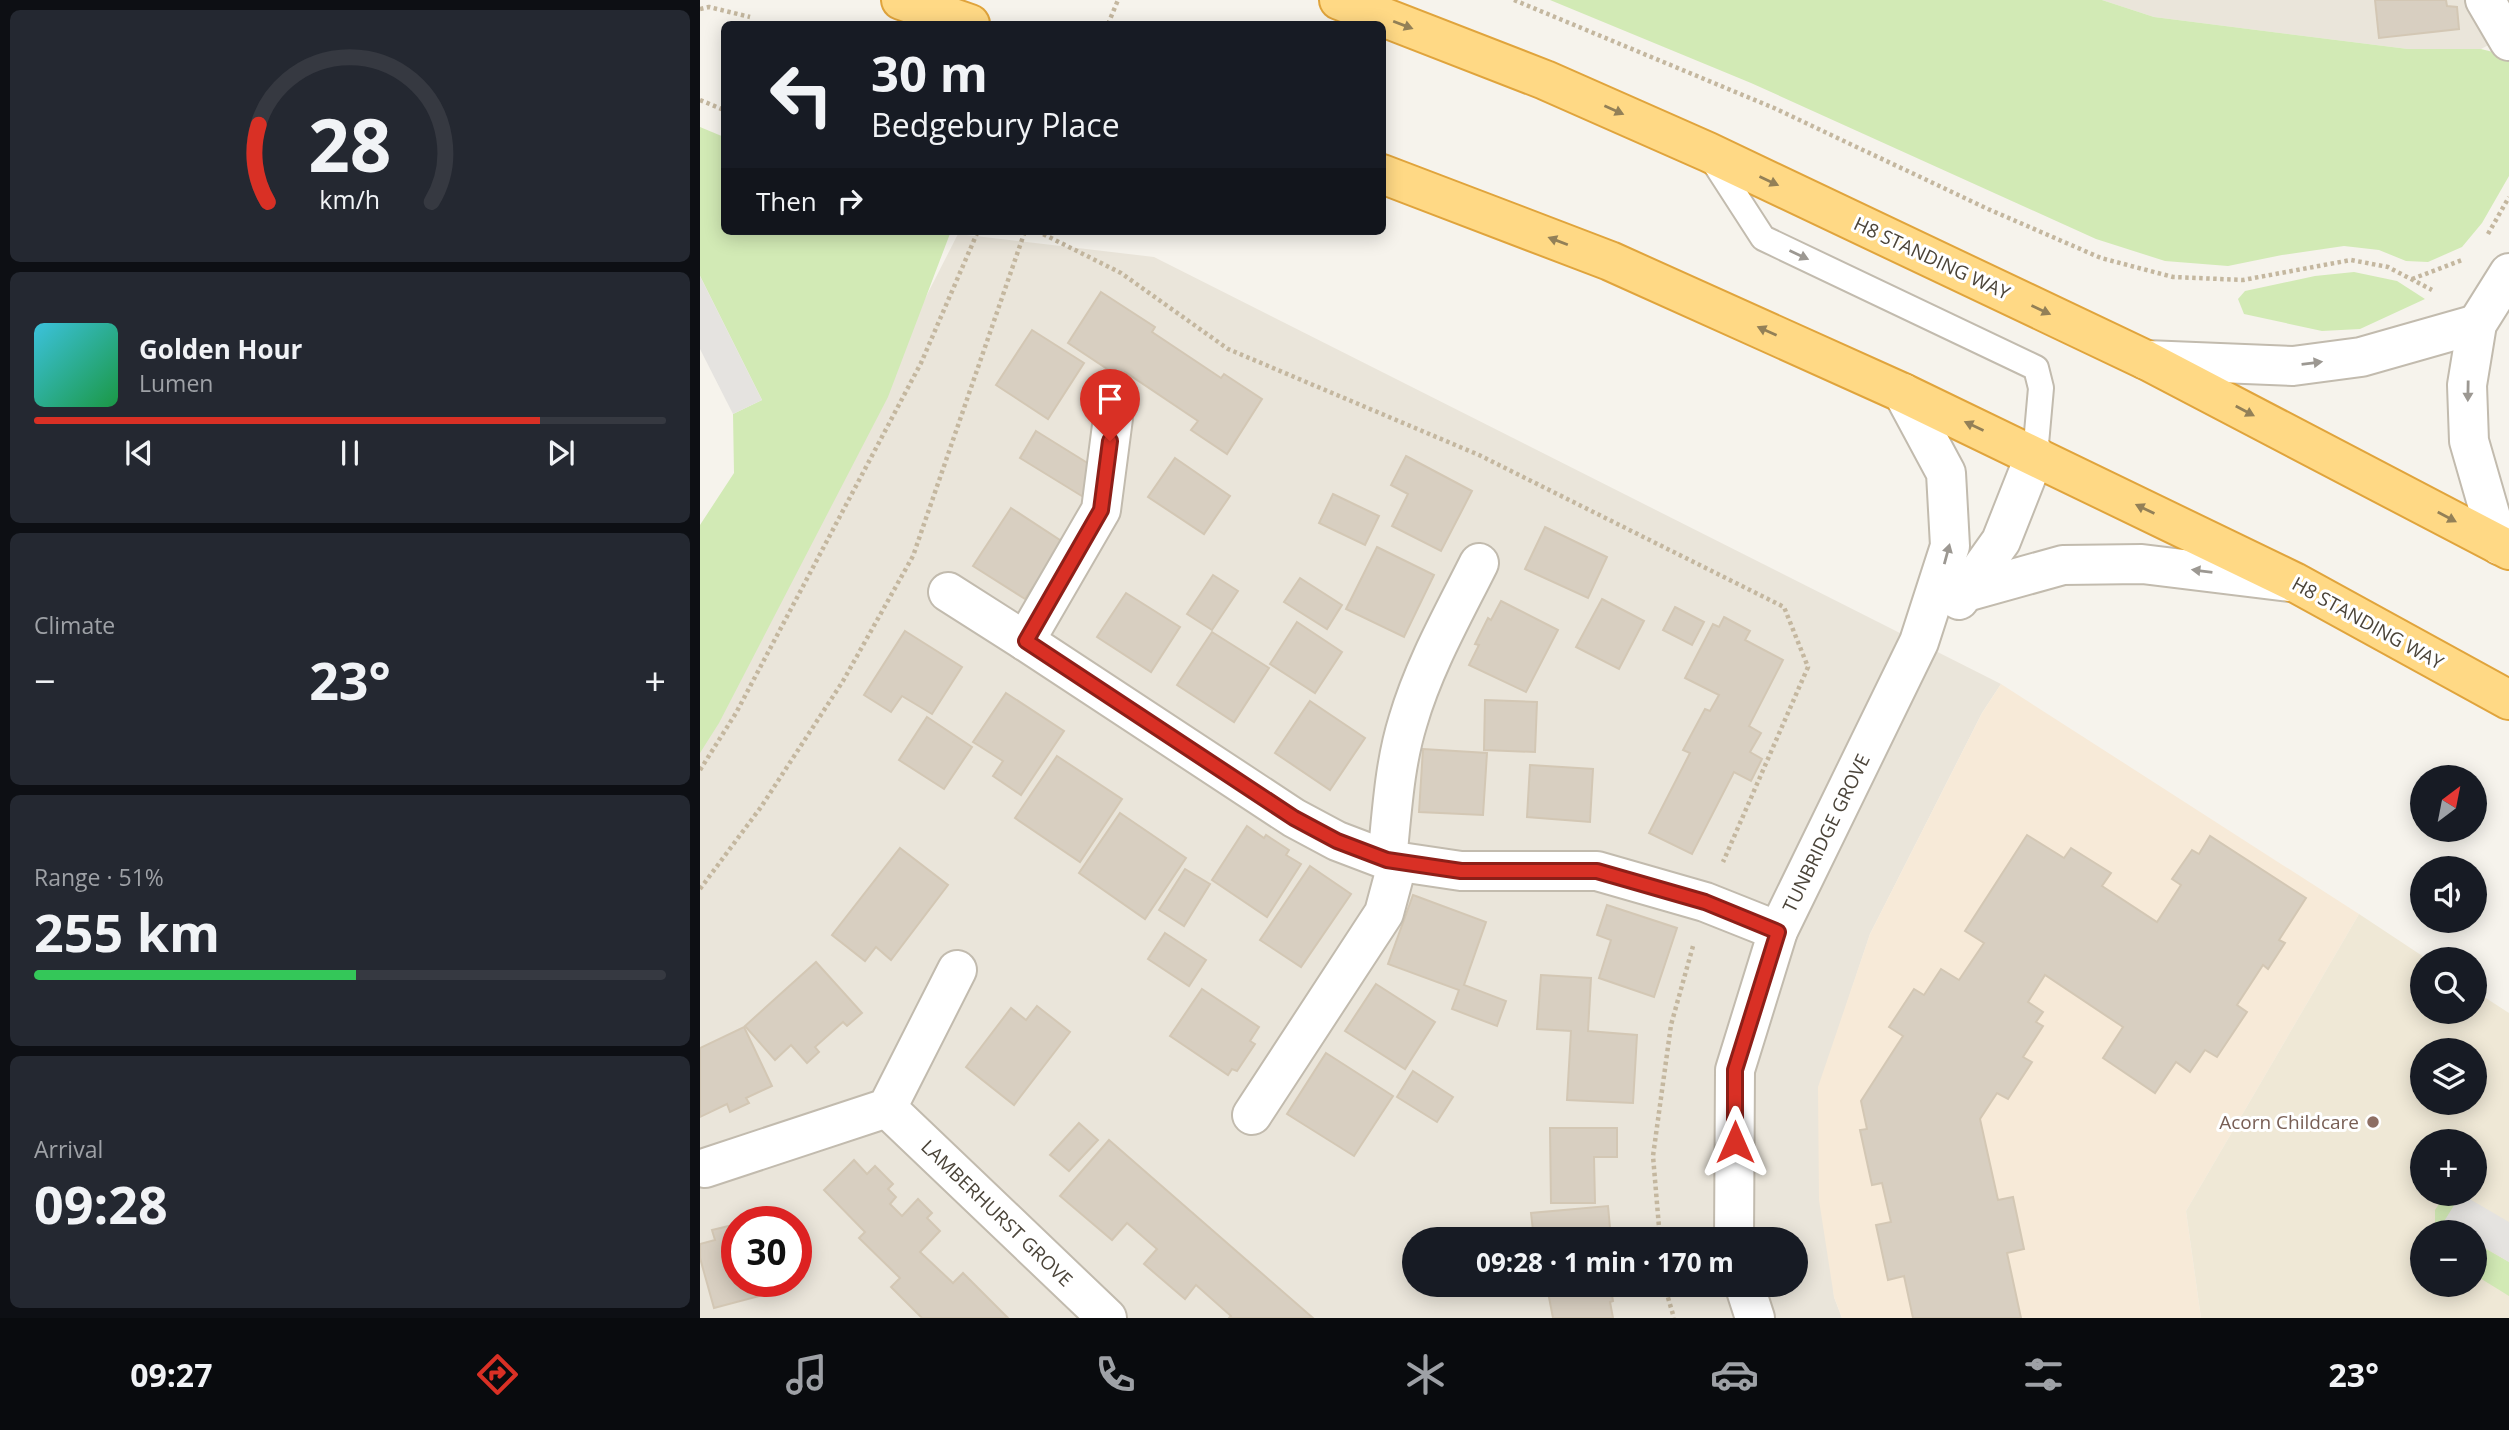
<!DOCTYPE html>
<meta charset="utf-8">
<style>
body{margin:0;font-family:"Open Sans",sans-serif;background:#242831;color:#f1f3f6;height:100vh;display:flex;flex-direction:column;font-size:26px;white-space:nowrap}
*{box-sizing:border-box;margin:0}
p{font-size:23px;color:#9ea1a6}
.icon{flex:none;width:38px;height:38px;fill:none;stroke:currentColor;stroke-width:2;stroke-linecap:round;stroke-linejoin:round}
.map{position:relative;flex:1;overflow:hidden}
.panel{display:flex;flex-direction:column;gap:10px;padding:10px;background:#0d0f14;width:700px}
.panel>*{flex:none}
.guide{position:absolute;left:21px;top:21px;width:665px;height:214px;border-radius:10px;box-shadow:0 4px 18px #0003;background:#171b24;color:#f1f3f6;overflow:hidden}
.needle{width:46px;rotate:32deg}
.fabs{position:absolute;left:1710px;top:765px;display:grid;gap:14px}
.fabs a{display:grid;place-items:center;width:77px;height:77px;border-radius:50%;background:#171b24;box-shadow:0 4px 18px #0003;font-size:35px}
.speed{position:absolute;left:21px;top:1206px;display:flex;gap:14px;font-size:35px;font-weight:700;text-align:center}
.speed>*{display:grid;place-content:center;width:91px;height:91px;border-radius:50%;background:#171b24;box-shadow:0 4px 18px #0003;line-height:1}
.speed .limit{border:10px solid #d22;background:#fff;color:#111}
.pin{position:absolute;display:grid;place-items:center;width:60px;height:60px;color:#fff;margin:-72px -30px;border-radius:50% 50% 50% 0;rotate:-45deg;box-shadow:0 0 7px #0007}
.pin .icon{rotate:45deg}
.me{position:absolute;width:77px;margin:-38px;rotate:0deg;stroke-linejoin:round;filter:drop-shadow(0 0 5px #0008)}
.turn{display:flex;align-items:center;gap:24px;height:147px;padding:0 35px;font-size:32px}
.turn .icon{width:91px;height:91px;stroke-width:2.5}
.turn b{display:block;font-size:49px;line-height:60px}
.then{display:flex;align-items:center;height:66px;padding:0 35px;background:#0003;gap:14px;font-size:26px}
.big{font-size:52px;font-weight:700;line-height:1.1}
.panel .widget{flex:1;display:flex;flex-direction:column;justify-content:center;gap:10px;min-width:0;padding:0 24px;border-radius:10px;background:#242831}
.panel .dial{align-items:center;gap:0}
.dial svg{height:182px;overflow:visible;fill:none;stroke:#363941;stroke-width:7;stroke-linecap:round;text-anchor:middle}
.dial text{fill:#f1f3f6;stroke:none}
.song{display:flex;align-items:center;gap:21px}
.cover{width:84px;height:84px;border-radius:10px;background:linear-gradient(135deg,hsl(190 70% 55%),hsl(140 70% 35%))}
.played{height:7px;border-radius:4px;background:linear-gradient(90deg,#d93025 80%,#363941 80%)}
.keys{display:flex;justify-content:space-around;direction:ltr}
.heat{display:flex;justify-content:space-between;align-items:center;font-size:38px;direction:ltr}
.charge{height:10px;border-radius:5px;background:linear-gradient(90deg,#34c759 51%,#363941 0)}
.trip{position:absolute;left:702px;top:1227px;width:406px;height:70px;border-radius:35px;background:#171b24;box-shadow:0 4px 18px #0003;font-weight:700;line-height:70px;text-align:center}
.tabs{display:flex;height:112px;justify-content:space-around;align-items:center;background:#090b0e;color:#9ea1a6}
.tabs .icon{width:49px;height:49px}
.tabs .selected{color:#d93025}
.tabs b{font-size:32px;color:#f1f3f6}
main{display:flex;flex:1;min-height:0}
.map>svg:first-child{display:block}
</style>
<main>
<section class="panel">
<div class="widget dial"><svg viewBox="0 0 100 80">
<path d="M14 69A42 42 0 1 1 86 69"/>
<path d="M14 69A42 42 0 0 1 10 35" stroke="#d93025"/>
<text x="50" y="56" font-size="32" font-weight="700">28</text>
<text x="50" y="72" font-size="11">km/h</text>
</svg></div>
<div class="widget">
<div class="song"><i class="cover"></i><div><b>Golden Hour</b><p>Lumen</p></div></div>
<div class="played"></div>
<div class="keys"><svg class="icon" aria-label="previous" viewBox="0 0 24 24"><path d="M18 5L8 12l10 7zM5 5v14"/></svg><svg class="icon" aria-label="pause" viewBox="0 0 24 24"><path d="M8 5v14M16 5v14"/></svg><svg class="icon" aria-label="next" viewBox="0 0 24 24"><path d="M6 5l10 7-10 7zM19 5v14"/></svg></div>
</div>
<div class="widget"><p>Climate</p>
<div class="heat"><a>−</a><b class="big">23°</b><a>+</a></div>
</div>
<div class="widget"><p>Range · 51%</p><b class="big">255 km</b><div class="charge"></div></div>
<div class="widget"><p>Arrival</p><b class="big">09:28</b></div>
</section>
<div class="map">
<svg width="1809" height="1318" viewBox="0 0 1809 1318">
<rect width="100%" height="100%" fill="#f6f3ec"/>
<!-- residential -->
<g fill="#eae5da" fill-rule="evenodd">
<path d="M 1402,0 L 1809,0 L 1809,34 L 1781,49 L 1708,49 L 1454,17 Z"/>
<path d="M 258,234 L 454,257 L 1301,684 L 1282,713 L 1170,934 L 1119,1087 L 1134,1297 L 1142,1318 L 0,1318 L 0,734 L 30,681 ZM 37,1222 L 96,1222 L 96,1281 L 37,1281 ZM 714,1239 L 1096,1239 L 1096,1284 L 714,1284 Z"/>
</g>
<!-- commercial -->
<path fill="#f7ead8" d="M 1301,684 L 1659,914 L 1486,1211 L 1501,1318 L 1142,1318 L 1134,1297 L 1119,1200 L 1118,1087 L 1170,934 L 1282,713 Z"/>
<!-- education -->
<path fill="#efe8d6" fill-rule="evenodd" d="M 1659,914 L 1727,959 L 1722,959 L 1722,1012 L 1774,1012 L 1775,991 L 1809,1013 L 1809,1318 L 1501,1318 L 1486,1211 ZM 1722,1050 L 1774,1050 L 1774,1102 L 1722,1102 ZM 1722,1141 L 1774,1141 L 1774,1194 L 1722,1194 ZM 1722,1232 L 1774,1232 L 1774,1284 L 1722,1284 Z"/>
<!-- green -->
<g fill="#d2eab5">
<path d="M 850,0 L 1402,0 L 1454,17 L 1708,49 L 1781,49 L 1809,56 L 1809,176 L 1782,223 L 1762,247 L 1728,262 L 1706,261 L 1679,250 L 1644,246 L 1582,255 L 1528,266 L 1465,261 L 1396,239 L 1051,83 Z"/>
<path d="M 0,127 L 24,137 L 24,231 L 251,231 L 188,397 L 19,723 L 0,753 L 0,525 L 34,473 L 33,414 L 62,400 L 0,276 Z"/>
<path d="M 1654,272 L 1697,281 L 1725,299 L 1660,329 L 1622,331 L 1544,314 L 1538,299 L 1545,291 L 1615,276 Z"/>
<path d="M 1746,1194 L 1761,1194 L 1744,1223 L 1758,1232 L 1735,1232 L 1735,1210 Z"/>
<path d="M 1774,1242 L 1809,1262 L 1809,1296 L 1775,1275 Z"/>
</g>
<!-- parking -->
<g fill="#e5e3e0">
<path d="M 0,276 L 62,400 L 33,414 L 0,349 Z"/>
<path d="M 1761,1194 L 1809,1222 L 1809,1262 L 1775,1242 L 1774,1232 L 1758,1232 L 1743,1223 Z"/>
</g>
<!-- building -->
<g fill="#d8cfc1" stroke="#d3c7b4" stroke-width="2">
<path d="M 1675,0 L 1746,0 L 1747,6 L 1757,7 L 1759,29 L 1679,38 Z"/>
<path d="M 401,292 L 455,327 L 452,332 L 521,378 L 524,374 L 562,399 L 527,454 L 491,430 L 498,421 L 425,372 L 421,378 L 368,343 Z"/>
<path d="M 332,330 L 384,363 L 348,419 L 296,385 Z"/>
<path d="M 336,431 L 402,472 L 385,498 L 320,458 Z"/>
<path d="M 706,456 L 772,491 L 741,551 L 692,526 L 708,494 L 691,485 Z"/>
<path d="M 475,458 L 530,496 L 504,534 L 448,497 Z"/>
<path d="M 633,494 L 679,516 L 665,545 L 619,523 Z"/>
<path d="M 311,508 L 363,542 L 325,599 L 273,566 Z"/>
<path d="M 845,527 L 907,557 L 888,598 L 825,569 Z"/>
<path d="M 677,547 L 734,575 L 704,637 L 646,609 Z"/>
<path d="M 513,575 L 538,591 L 512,630 L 487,614 Z"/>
<path d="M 600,578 L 642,605 L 627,629 L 584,602 Z"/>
<path d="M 426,593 L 480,627 L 451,672 L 397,637 Z"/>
<path d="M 902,599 L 944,621 L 919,669 L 876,647 Z"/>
<path d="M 801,601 L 858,630 L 826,692 L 769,665 L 779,645 L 775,644 L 788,618 L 791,620 Z"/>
<path d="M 975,607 L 1004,622 L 992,645 L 963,630 Z"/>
<path d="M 1024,617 L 1050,631 L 1045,640 L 1083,660 L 1049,726 L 1061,733 L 1050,752 L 1062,759 L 1051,781 L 1034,772 L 992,854 L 949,833 L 990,753 L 983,750 L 1005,709 L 1010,711 L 1019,695 L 985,678 L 1013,624 L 1019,627 Z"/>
<path d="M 597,622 L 642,652 L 615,693 L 570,664 Z"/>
<path d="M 205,631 L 262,667 L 232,714 L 202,696 L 191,712 L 164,695 Z"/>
<path d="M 512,632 L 569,668 L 534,722 L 477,685 Z"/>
<path d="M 306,693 L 364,731 L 321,795 L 293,776 L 303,761 L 273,742 Z"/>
<path d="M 785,700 L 837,702 L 835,752 L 784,750 Z"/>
<path d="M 610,701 L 665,738 L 630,790 L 575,753 Z"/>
<path d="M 227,717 L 272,747 L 244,789 L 199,760 Z"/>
<path d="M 723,749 L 787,753 L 783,815 L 719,812 Z"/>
<path d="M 357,756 L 422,799 L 380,862 L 315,818 Z"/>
<path d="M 830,765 L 893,769 L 890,822 L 827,817 Z"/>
<path d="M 420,813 L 486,858 L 445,919 L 379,873 Z"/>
<path d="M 547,826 L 564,838 L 566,835 L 589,850 L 586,855 L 601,864 L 567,917 L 512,880 Z"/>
<path d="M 1327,835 L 1364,858 L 1371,848 L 1411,873 L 1402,886 L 1457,922 L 1481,885 L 1472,879 L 1492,850 L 1499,854 L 1510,836 L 1606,898 L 1579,940 L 1585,943 L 1568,969 L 1563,965 L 1537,1005 L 1547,1012 L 1517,1057 L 1505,1050 L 1490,1072 L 1476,1062 L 1455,1093 L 1403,1058 L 1423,1027 L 1345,975 L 1328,1002 L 1343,1012 L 1336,1022 L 1343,1026 L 1323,1057 L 1332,1062 L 1308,1099 L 1297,1093 L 1280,1119 L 1298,1200 L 1313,1197 L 1324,1249 L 1307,1253 L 1321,1318 L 1213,1318 L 1204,1276 L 1188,1280 L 1176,1225 L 1191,1222 L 1182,1183 L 1172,1185 L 1160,1130 L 1167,1129 L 1161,1101 L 1203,1036 L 1189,1027 L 1214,989 L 1224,995 L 1241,969 L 1259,980 L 1284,943 L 1265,931 Z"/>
<path d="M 200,848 L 248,885 L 191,960 L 176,947 L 165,961 L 132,935 Z"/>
<path d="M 610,866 L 651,894 L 601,967 L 560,940 Z"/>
<path d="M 485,869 L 510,884 L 484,926 L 459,910 Z"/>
<path d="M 713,895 L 786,922 L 764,985 L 806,1001 L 797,1026 L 752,1009 L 759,990 L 688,964 Z"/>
<path d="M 907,905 L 977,928 L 954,997 L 899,978 L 911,940 L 897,935 Z"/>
<path d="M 465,933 L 506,960 L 489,986 L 448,959 Z"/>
<path d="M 116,962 L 162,1013 L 147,1026 L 143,1022 L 115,1047 L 119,1052 L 107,1063 L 91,1045 L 75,1060 L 45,1026 Z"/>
<path d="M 841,975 L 891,978 L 888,1031 L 937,1035 L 933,1103 L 867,1100 L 871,1031 L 837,1029 Z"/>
<path d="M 676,984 L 735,1022 L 705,1069 L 645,1031 Z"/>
<path d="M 502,989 L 559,1027 L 550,1041 L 555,1044 L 537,1071 L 532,1069 L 528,1075 L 470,1036 Z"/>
<path d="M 337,1006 L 370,1032 L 314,1105 L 266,1067 L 311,1008 L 326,1020 Z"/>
<path d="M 44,1027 L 72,1086 L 46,1098 L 49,1103 L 30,1112 L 27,1104 L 0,1117 L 0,1048 Z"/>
<path d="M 626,1053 L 693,1096 L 654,1156 L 587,1114 Z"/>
<path d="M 713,1071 L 753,1097 L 737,1122 L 697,1097 Z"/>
<path d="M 379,1123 L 398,1140 L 369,1171 L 350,1155 Z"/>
<path d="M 850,1128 L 917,1128 L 917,1157 L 894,1157 L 895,1203 L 851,1203 Z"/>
<path d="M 409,1140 L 613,1318 L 529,1318 L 531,1316 L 496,1285 L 485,1299 L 444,1264 L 457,1249 L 427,1223 L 412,1240 L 360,1196 Z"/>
<path d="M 154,1160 L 167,1174 L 175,1166 L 193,1184 L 188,1189 L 196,1197 L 190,1204 L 202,1216 L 218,1199 L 232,1213 L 227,1218 L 240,1231 L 220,1252 L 253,1283 L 263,1273 L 308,1318 L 222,1318 L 191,1287 L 200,1278 L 159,1238 L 165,1232 L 124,1190 Z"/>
<path d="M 908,1206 L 911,1239 L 834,1239 L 831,1213 Z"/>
<path d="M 33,1225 L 37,1234 L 37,1281 L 64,1281 L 67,1294 L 14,1308 L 0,1258 L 0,1244 L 15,1240 L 12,1230 Z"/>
<path d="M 858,1284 L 910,1284 L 913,1301 L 910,1302 L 913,1318 L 853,1318 L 847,1287 Z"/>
</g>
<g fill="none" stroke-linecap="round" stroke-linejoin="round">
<defs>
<path id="service" d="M 1010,156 L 1063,238 L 1336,368 L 1341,388 L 1335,455"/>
<g id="minor">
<path d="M 1785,0 L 1809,41"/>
<path d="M 1446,360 L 1593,366 L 1661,357 L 1777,324"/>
<path d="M 1799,545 L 1769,441 L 1767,385 L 1777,324 L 1809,273"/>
<path d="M 248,592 L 325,641 L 594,818 L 637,841 L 687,860 L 761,871 L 897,871 L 1005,902 L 1078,931"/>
<path d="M 1266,592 L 1363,565 L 1442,564 L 1589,582"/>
<path d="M 1259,600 L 1301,541 L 1335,455"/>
<path d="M 325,641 L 401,510 L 413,418"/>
<path d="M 687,860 C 692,813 694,766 708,721 C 724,666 753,615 779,563"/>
<path d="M 187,1108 L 407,1318"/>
<path d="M 552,1115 L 684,913 L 698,861"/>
<path d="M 5,1168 L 187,1108 L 257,970"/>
<path d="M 1034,1239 L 1035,1070 L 1078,931 L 1219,642 L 1250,546 L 1246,473 L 1203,393"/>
<path d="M 1044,1284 L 1055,1318"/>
</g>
<g id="trunk">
<path d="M 201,0 L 270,24"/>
<path d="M 639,0 L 845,80 L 1008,152 L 1446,360 L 1809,550"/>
<path d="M 682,174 L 910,261 L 1203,393 L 1594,582 L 1809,700"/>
</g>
</defs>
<!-- service casing -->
<use href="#service" stroke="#c2bbae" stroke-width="28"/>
<!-- minor casing -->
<use href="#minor" stroke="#c2bbae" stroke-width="42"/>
<!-- trunk casing -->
<use href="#trunk" stroke="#e0a43c" stroke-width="42"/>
<!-- path -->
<g stroke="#c4b79f" stroke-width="4.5" stroke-dasharray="3.5 3.5" stroke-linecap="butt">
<path d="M 814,0 L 1074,108 L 1288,209 L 1401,258 L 1473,277 L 1543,280 L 1651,260 L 1688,267 L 1732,290"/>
<path d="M 0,9 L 9,7 L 50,17"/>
<path d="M 408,24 L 418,0"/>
<path d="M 0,100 L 24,110"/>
<path d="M 337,231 L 421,273 L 528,349 L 779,455 L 1084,607 L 1108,667 L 1023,862"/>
<path d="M 1788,234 L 1809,197"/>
<path d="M 1712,279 L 1762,260"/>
<path d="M 0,770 L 36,713 L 221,363 L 278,231"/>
<path d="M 0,889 L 61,807 L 143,681 L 213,556 L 325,231"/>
<path d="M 960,1239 L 953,1156 L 971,1025 L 993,946"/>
<path d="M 964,1284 L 974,1318"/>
</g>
<!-- service -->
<use href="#service" stroke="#fff" stroke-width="24"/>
<!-- minor -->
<use href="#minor" stroke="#fff" stroke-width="38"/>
<!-- trunk -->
<use href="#trunk" stroke="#ffd985" stroke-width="38"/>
</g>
<!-- one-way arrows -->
<defs><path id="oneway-solid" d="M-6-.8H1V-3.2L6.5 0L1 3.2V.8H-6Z" transform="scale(1.75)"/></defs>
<g fill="#938057">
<use href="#oneway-solid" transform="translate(703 25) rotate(21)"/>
<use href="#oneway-solid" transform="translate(914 110) rotate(24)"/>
<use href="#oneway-solid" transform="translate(1069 181) rotate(25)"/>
<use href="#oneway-solid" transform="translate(858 241) rotate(-159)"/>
<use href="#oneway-solid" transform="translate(1341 310) rotate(25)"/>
<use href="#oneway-solid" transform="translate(1067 331) rotate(-156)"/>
<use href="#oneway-solid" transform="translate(1545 411) rotate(28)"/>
<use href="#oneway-solid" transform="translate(1274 426) rotate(-155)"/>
<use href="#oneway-solid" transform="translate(1445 509) rotate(-154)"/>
<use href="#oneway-solid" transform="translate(1747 517) rotate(28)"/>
</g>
<g fill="#9c9892">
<use href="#oneway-solid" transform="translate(1099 255) rotate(25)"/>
<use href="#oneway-solid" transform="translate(1612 363) rotate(-7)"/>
<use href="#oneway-solid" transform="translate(1768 391) rotate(91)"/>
<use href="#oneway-solid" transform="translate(1247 554) rotate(-75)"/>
<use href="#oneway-solid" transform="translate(1502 571) rotate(-173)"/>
</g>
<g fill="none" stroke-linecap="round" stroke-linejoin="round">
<defs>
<path id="route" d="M 410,441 L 401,510 L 326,641 L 594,818 L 637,841 L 687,860 L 761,871 L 897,871 L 1005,902 L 1078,932 L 1035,1070 L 1035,1142"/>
</defs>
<!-- route casing -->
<use href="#route" stroke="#8d1f18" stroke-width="18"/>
<!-- route -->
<use href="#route" stroke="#d93025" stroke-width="12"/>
</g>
<!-- markers -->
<circle fill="#8d6e63" stroke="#fff" stroke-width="2.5" cx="1673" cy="1122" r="7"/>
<g text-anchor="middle" stroke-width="6" stroke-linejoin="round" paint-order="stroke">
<!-- street labels -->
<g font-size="19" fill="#4b4439" stroke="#fff">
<text transform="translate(1232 258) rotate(25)" y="7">H8 STANDING WAY</text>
<text transform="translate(1668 623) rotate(29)" y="7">H8 STANDING WAY</text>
<text transform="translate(1126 833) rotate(-64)" y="7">TUNBRIDGE GROVE</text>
<text transform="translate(297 1213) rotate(44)" y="7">LAMBERHURST GROVE</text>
</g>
<!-- education labels -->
<g font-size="19" fill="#785e54" stroke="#fff" text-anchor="end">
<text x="1659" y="1129">Acorn Childcare</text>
</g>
</g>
</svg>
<div class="fabs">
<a><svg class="needle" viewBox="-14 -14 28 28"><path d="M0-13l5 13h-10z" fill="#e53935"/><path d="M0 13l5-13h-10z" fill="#9ea1a6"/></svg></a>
<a><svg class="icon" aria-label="sound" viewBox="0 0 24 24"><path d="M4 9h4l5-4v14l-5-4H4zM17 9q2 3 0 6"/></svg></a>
<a><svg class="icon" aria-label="search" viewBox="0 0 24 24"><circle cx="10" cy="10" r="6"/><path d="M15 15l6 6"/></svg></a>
<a><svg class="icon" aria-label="layers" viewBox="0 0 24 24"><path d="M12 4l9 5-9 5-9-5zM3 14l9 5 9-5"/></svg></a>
<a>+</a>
<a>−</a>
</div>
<div class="speed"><div class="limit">30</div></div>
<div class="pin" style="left:410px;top:441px;background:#d93025"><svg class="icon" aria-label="arrive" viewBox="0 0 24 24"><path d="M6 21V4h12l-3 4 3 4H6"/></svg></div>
<svg class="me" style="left:1035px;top:1142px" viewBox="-20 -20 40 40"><path d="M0-17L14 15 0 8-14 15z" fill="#d93025" stroke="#fff" stroke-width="4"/></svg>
<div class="trip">09:28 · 1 min · 170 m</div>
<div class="guide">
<div class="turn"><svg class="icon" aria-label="left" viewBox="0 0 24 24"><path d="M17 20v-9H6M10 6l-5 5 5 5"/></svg><div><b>30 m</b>Bedgebury Place</div></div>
<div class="then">Then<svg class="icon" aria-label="right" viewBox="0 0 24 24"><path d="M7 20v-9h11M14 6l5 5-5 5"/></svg></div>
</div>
</div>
</main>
<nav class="tabs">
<b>09:27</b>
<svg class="icon selected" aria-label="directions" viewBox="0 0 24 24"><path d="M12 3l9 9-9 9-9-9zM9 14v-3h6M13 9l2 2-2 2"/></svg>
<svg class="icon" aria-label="music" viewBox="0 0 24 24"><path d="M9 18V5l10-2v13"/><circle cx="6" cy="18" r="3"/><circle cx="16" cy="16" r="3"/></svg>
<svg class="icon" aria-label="phone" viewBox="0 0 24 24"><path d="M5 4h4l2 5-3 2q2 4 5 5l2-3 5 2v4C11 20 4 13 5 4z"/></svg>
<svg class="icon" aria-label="climate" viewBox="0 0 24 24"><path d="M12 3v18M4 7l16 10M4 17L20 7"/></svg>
<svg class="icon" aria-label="car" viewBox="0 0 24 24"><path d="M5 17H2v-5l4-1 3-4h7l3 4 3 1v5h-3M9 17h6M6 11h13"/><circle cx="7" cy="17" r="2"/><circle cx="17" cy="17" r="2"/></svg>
<svg class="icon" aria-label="filters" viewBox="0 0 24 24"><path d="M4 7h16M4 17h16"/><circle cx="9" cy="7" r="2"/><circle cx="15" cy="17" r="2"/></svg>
<b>23°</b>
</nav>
